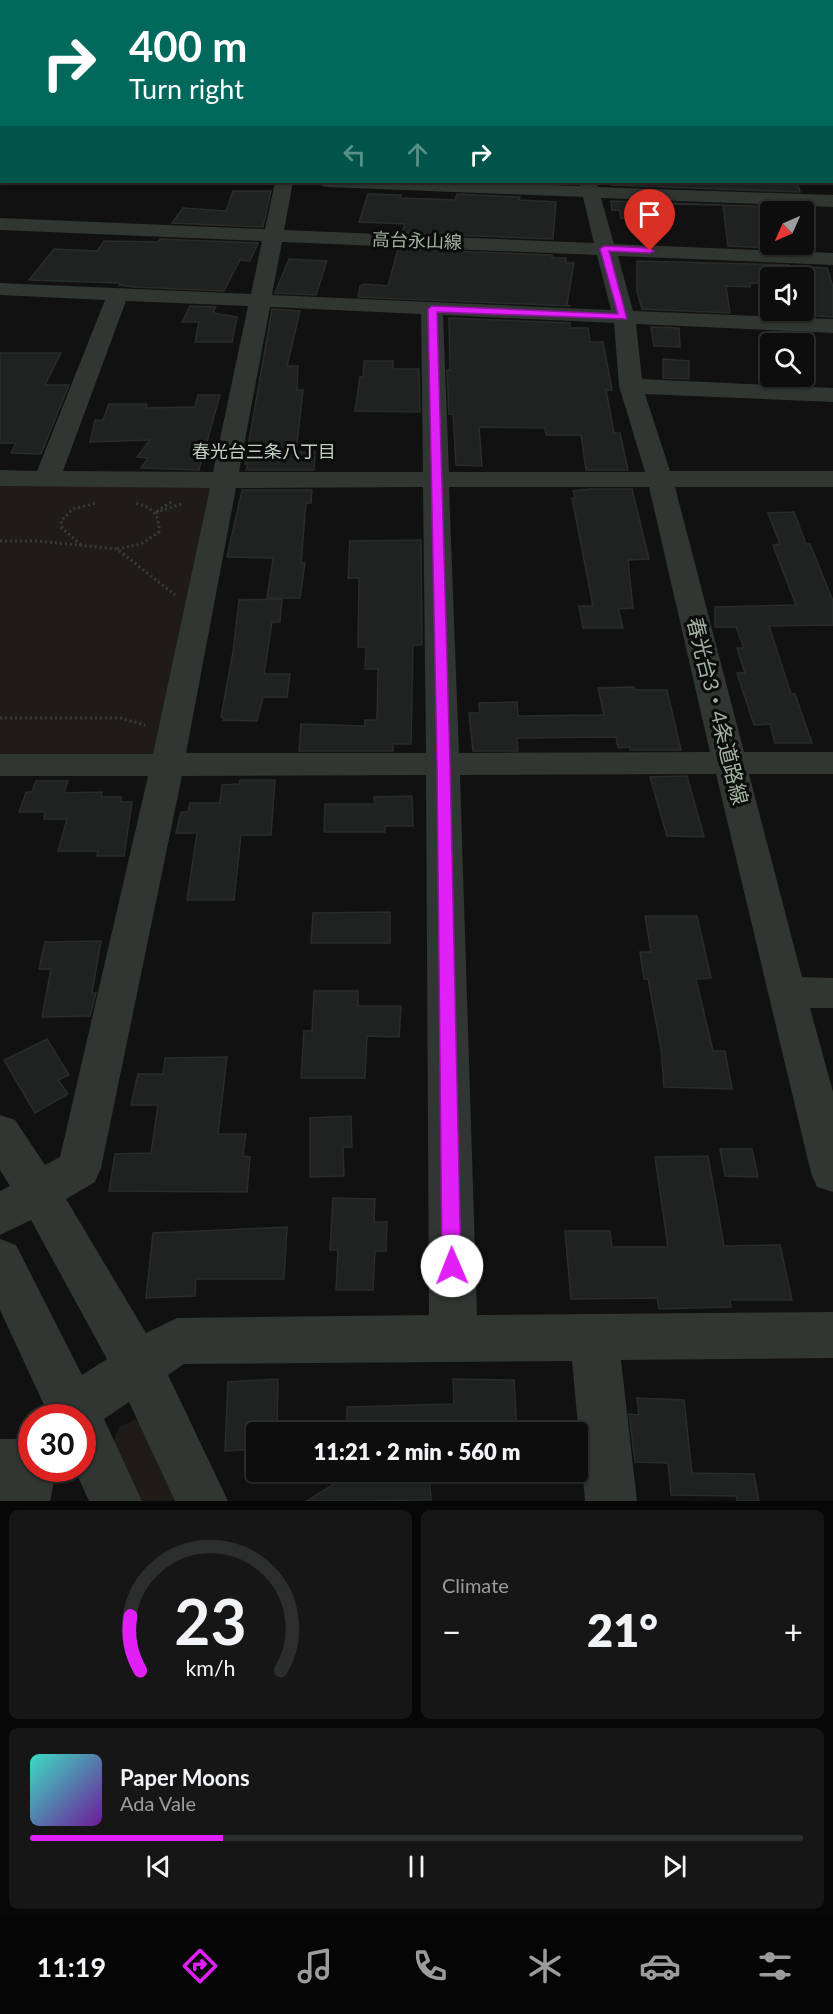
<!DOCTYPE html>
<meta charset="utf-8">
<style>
body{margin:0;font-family:Lato,"Noto Sans JP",sans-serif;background:#151615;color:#f1f3f6;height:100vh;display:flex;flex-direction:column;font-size:22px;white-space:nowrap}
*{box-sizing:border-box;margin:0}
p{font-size:20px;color:#9a9c9d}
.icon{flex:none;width:33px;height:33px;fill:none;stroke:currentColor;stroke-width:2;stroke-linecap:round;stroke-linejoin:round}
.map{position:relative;height:1501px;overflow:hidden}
.side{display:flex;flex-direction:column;gap:9px;padding:9px;background:#070707;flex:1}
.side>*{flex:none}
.hud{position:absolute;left:0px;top:0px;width:834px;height:183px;box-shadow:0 2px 4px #0004,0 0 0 2px #2c2d2d;background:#00695c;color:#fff;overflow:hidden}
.needle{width:39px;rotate:225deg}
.fabs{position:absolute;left:760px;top:201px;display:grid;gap:12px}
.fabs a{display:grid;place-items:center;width:54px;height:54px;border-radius:6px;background:#0c0d0c;box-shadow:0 2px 4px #0004,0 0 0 2px #2c2d2d;font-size:30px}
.speed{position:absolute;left:18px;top:1404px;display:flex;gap:12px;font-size:30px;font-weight:700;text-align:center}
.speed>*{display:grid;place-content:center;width:78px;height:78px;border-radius:50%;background:#0c0d0c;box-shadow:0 2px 4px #0004,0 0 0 2px #2c2d2d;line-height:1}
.speed .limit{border:9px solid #d22;background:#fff;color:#111}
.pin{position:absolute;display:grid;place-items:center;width:51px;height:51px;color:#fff;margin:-62px -26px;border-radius:50% 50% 50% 0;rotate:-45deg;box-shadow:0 0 6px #0007}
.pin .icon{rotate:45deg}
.me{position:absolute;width:66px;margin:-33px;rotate:359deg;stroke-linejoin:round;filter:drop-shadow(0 0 4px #0008)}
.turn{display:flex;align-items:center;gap:21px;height:126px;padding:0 30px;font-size:27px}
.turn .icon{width:78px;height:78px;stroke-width:2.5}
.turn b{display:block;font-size:42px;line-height:51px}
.lanes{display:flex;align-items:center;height:57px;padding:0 30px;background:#0003;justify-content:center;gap:30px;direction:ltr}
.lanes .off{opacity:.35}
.big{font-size:45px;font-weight:800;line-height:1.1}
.side .card{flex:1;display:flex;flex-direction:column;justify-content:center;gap:9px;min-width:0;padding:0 21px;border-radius:9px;background:#151615}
.side .dial{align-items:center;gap:0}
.dial svg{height:156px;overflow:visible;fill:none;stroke:#2c2d2d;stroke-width:7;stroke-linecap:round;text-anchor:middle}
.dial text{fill:#f1f3f6;stroke:none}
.song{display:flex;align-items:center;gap:18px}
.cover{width:72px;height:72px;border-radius:9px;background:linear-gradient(135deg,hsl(170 70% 55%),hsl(280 70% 35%))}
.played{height:6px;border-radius:3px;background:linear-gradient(90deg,#e120f8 25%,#2c2d2d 25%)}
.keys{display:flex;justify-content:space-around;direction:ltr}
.heat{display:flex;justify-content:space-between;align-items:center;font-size:33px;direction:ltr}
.side .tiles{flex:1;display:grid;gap:9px;grid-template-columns:1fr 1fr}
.card:last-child{grid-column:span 2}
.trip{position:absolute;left:246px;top:1422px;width:342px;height:60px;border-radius:6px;background:#0c0d0c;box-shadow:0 2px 4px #0004,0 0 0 2px #2c2d2d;font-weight:800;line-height:60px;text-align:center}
.menu{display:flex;height:96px;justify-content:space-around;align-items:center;background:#050505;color:#9a9c9d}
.menu .icon{width:42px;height:42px}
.menu .current{color:#e120f8}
.menu b{font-size:27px;color:#f1f3f6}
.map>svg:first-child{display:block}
</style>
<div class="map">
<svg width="833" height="1501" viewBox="0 0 833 1501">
<rect width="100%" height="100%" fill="#101110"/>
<!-- green -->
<g fill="#1f1b19">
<path d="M 0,0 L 307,0 L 2,2 L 0,3 Z"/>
<path d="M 0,478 L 225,480 L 167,765 L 0,765 Z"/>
<path d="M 134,1420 L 146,1421 L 183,1501 L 139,1501 L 113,1443 L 119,1427 Z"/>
</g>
<!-- building -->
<g fill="#1f2220" stroke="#292d2a" stroke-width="1.5">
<path d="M 610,182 L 797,182 L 800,192 L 611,185 Z"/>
<path d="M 233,191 L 271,191 L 263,227 L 172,223 L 183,208 L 226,211 Z"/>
<path d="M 368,194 L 401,195 L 400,198 L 455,200 L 457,194 L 520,197 L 519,200 L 556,202 L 553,239 L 402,233 L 405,224 L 359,222 Z"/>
<path d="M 611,201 L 806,208 L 811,223 L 804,223 L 804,212 L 771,212 L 771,244 L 785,244 L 786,249 L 728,246 L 723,205 L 655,204 L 657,220 L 621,218 L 619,210 L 612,210 Z"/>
<path d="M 160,239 L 258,243 L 250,261 L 240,260 L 224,291 L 134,287 L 119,285 L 120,283 L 29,280 L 54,249 L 97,251 L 104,241 L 158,242 Z"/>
<path d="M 398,249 L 552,255 L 552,258 L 566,258 L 566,263 L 574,263 L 567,305 L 571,306 L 358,297 L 360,286 L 365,284 L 388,286 Z"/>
<path d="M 289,259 L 327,261 L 316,295 L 275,293 Z"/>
<path d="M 637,261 L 789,265 L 791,278 L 771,278 L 771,284 L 750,283 L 750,287 L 726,286 L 730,313 L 642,309 L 637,292 Z"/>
<path d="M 804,267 L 827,268 L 833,287 L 833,317 L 804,315 Z"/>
<path d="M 190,306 L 216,307 L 213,313 L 237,317 L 232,342 L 195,342 L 199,322 L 182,322 Z"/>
<path d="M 272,309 L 300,311 L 287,366 L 298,366 L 297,390 L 303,390 L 296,452 L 315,452 L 314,470 L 246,470 L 248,464 L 245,464 Z"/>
<path d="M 449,318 L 570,323 L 570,328 L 588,328 L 590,342 L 603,342 L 612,390 L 606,390 L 614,433 L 620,433 L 628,470 L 586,470 L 581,435 L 546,435 L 545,428 L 479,427 L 482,466 L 456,465 L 453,414 L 449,414 L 447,370 L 450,370 Z"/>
<path d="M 651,327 L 679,328 L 680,347 L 654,346 Z"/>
<path d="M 0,353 L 61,353 L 45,385 L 69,385 L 41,454 L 11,453 L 16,443 L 0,443 Z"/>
<path d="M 663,359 L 689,361 L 689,379 L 663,378 Z"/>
<path d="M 364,361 L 393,361 L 393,369 L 419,369 L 420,412 L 355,411 L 360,377 L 363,377 Z"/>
<path d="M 198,395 L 220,395 L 199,470 L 141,468 L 148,458 L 137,457 L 150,440 L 90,442 L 95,420 L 103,420 L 109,404 L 147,404 L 146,408 L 195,407 Z"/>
<path d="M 589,489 L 632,489 L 649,559 L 628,560 L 633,608 L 618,609 L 623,628 L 583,628 L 579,606 L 593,606 L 572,498 L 575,498 L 573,491 Z"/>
<path d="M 242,490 L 312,490 L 311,503 L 306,503 L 301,563 L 305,563 L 300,598 L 267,598 L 273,558 L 227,557 Z"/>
<path d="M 794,512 L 806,544 L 810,544 L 833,601 L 833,625 L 769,626 L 791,694 L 795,694 L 812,743 L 775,743 L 770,724 L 754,725 L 737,673 L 745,673 L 737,648 L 744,648 L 736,627 L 715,627 L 715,607 L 796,605 L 773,545 L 780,544 L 768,513 Z"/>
<path d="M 421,540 L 422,645 L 413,645 L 411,744 L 393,744 L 393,751 L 299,751 L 301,724 L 365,726 L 365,720 L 377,720 L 378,669 L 365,669 L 366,647 L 358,647 L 359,578 L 348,578 L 350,541 Z"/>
<path d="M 282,599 L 280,622 L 272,622 L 264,674 L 290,674 L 287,697 L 263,697 L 257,721 L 223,720 L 224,717 L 221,717 L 233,652 L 239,600 Z"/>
<path d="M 634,687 L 634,690 L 667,690 L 681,750 L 630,750 L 630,747 L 618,748 L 616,737 L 517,738 L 518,751 L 473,751 L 469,713 L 480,713 L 479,703 L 517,702 L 518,716 L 604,715 L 598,688 Z"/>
<path d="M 687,776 L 704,837 L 667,836 L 650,777 Z"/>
<path d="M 240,780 L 275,780 L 271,835 L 241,835 L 234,900 L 187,900 L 197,833 L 176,833 L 181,812 L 188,812 L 190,803 L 220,803 L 222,785 L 239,784 Z"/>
<path d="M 36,781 L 68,781 L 64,793 L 102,792 L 101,797 L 121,797 L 121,802 L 132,802 L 124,856 L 97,856 L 98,851 L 58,851 L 67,819 L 44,819 L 45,812 L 19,812 L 26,792 L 32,792 Z"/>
<path d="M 412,796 L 413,826 L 385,826 L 385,832 L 324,832 L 325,804 L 375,804 L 374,797 Z"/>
<path d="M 390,912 L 390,943 L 311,943 L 313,913 Z"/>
<path d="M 645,916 L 697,916 L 711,978 L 696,979 L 713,1051 L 725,1051 L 732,1089 L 664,1087 L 661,1049 L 648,979 L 644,979 L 640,952 L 651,952 Z"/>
<path d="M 101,941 L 92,993 L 96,993 L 90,1016 L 42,1017 L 51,969 L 39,969 L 45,942 Z"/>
<path d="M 314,991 L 358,991 L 358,1006 L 401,1006 L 399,1037 L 367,1036 L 365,1078 L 301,1078 L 304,1031 L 312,1031 Z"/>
<path d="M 47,1039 L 69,1075 L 58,1080 L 68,1094 L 35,1113 L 4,1060 Z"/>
<path d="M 227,1057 L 218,1134 L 246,1134 L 243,1156 L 250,1157 L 247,1192 L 109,1191 L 115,1154 L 151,1153 L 158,1105 L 131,1105 L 138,1074 L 163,1074 L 165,1058 Z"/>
<path d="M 351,1116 L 352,1147 L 343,1147 L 344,1176 L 310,1177 L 310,1118 Z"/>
<path d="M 720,1149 L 752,1149 L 758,1177 L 725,1176 Z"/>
<path d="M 708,1156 L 724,1246 L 780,1245 L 792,1300 L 730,1300 L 731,1307 L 659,1309 L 657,1298 L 571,1299 L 565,1231 L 610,1231 L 612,1247 L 668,1247 L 655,1157 Z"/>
<path d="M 333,1198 L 375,1199 L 374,1222 L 387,1222 L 386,1251 L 375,1251 L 373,1290 L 336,1290 L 338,1250 L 330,1250 Z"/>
<path d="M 287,1227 L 284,1279 L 196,1279 L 195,1296 L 146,1298 L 153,1233 Z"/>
<path d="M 278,1379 L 277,1432 L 256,1432 L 256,1449 L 225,1451 L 228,1382 Z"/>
<path d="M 453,1379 L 514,1380 L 517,1432 L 347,1432 L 347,1407 L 454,1404 Z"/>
<path d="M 637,1398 L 684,1400 L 692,1473 L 754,1474 L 759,1501 L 737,1501 L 737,1496 L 671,1495 L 668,1463 L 635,1462 L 629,1414 L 639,1415 Z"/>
<path d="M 429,1472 L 431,1500 L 307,1501 L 339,1481 L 339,1473 Z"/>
</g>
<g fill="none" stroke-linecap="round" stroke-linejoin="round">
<!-- path -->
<g stroke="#373d36" stroke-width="3" stroke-dasharray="2 3" stroke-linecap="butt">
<path d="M 171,502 L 155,513 L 184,503"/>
<path d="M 0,541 L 37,541 L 117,549 L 175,595"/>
<path d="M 81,545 L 62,528 L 61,521 L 73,509 L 96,503"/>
<path d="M 117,549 L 141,544 L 159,532 C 160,514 150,505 133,503"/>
<path d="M 0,718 L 120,718 L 145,725"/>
</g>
<!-- minor -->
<g fill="#303631" fill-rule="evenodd">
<rect x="316" y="0" width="14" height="2"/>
<rect x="832" y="4" width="1" height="8"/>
<rect x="0" y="5" width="2" height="8"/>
<rect x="832" y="31" width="1" height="8"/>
<path d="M 832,77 L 833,78 L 833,88 L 832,88 Z"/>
<rect x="832" y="132" width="1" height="10"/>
<path d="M 0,141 L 2,141 L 0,154 Z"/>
<path d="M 0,175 L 2,182 L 10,182 L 8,184 L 0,185 Z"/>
<path d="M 275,182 L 293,182 L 284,230 L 594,243 L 583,197 L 328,187 L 322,186 L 319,182 L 460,182 L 580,186 L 579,182 L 597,182 L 598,187 L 833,195 L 833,207 L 601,198 L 614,244 L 833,253 L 833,265 L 618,256 L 633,311 L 833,319 L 833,333 L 636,324 L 642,379 L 833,388 L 833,402 L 645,394 L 670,471 L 833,471 L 833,487 L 675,487 L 744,752 L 833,752 L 833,774 L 749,774 L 802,977 L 833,978 L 833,1008 L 810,1008 L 833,1092 L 833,1192 L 817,1187 L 811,1173 L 716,774 L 460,775 L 477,1315 L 833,1312 L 833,1358 L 621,1360 L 637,1501 L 585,1501 L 572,1361 L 184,1364 L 168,1375 L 228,1501 L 175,1501 L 129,1402 L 104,1419 L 142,1501 L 89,1501 L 74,1468 L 82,1468 L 82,1418 L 41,1418 L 45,1407 L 0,1310 L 0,1239 L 16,1245 L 82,1375 L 107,1359 L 31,1220 L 0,1235 L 0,1191 L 10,1186 L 0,1170 L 0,1115 L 15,1120 L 45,1165 L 60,1157 L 148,776 L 0,776 L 0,754 L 153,754 L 210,488 L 0,486 L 0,470 L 37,471 L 105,300 L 0,295 L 0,283 L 251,294 L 262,241 L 0,230 L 0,218 L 265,229 ZM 282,242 L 597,255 L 611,310 L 272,295 ZM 126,301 L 248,306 L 213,472 L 63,471 ZM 270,307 L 421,314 L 423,472 L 239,472 ZM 443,315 L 614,323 L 619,386 L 645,472 L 449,472 ZM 423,487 L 426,753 L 186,753 L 236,488 ZM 449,487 L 649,487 L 710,752 L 459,753 ZM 426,775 L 429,1315 L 177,1318 L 146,1333 L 66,1199 L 95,1182 L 101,1168 L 182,776 Z"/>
<path d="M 0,1439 L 32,1439 L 32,1468 L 57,1468 L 50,1501 L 0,1501 Z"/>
</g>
</g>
<!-- route -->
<path fill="#e120f8" stroke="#9215a1" stroke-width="1.5" d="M 604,246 L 650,248 L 654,251 L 650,253 L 609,251 L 627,319 L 437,312 L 450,763 L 461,1266 L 458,1272 L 452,1275 L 445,1272 L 442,1266 L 437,763 L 428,309 L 432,306 L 618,314 L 600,249 Z"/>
<g text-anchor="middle" stroke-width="6" stroke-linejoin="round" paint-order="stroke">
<!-- far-street labels -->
<g font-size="18" fill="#a1b3a0" stroke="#0b0c0b">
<text transform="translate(417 241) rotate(2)" y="6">高台永山線</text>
</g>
<!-- far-neighbourhood labels -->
<g font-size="18" fill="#c2cfc1" stroke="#0b0c0b">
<text x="264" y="458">春光台三条八丁目</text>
</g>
<!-- street labels -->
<g font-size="21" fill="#a1b3a0" stroke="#0b0c0b">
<text transform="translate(717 711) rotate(76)" y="7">春光台3・4条道路線</text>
</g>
</g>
</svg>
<div class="fabs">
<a><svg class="needle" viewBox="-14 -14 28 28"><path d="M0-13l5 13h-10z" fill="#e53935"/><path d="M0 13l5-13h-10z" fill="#9a9c9d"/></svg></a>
<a><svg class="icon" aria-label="sound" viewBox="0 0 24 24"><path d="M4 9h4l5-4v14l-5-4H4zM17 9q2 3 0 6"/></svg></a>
<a><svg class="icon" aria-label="search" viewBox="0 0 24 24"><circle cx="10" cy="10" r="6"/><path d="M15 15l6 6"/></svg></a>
</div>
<div class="speed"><div class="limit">30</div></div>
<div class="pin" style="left:650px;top:251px;background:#d93025"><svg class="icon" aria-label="arrive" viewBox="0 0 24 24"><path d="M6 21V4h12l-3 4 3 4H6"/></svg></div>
<svg class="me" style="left:452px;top:1266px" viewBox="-20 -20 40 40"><circle r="19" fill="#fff"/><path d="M0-13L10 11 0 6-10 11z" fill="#e120f8"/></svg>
<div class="trip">11:21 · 2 min · 560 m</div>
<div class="hud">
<div class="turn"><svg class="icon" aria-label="right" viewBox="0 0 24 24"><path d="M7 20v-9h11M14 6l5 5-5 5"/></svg><div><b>400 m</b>Turn right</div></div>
<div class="lanes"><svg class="icon off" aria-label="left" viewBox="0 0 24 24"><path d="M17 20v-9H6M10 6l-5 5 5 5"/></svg><svg class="icon off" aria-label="ahead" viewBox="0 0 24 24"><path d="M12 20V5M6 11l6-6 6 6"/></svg><svg class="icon" aria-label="right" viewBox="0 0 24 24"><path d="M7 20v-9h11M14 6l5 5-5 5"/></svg></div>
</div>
</div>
<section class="side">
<div class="tiles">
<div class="card dial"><svg viewBox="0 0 100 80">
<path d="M14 69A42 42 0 1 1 86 69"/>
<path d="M14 69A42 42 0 0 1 9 41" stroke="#e120f8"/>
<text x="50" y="56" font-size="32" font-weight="700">23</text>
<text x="50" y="72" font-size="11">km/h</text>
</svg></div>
<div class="card"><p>Climate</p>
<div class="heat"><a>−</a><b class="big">21°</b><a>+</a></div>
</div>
<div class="card">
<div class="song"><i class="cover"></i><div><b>Paper Moons</b><p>Ada Vale</p></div></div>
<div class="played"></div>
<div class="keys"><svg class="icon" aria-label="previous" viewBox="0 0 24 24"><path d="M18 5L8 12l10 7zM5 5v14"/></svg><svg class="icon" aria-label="pause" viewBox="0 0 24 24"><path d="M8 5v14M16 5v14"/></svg><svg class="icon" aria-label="next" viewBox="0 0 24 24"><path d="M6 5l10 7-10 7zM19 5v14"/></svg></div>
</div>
</div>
</section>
<nav class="menu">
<b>11:19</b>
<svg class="icon current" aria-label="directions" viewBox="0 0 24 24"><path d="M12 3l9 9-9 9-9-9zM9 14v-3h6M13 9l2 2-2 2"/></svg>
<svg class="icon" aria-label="music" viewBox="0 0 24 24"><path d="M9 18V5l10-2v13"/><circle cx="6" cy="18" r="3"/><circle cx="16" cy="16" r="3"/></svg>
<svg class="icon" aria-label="phone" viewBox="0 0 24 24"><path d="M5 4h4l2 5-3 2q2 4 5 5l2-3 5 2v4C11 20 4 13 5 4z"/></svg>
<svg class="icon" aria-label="climate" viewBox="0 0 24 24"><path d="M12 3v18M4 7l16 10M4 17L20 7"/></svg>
<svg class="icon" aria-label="car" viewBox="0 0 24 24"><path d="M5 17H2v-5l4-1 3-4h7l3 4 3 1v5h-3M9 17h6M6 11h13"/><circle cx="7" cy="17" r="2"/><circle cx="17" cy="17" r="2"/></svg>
<svg class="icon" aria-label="filters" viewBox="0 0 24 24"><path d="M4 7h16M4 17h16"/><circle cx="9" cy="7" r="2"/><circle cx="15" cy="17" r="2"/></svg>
</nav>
